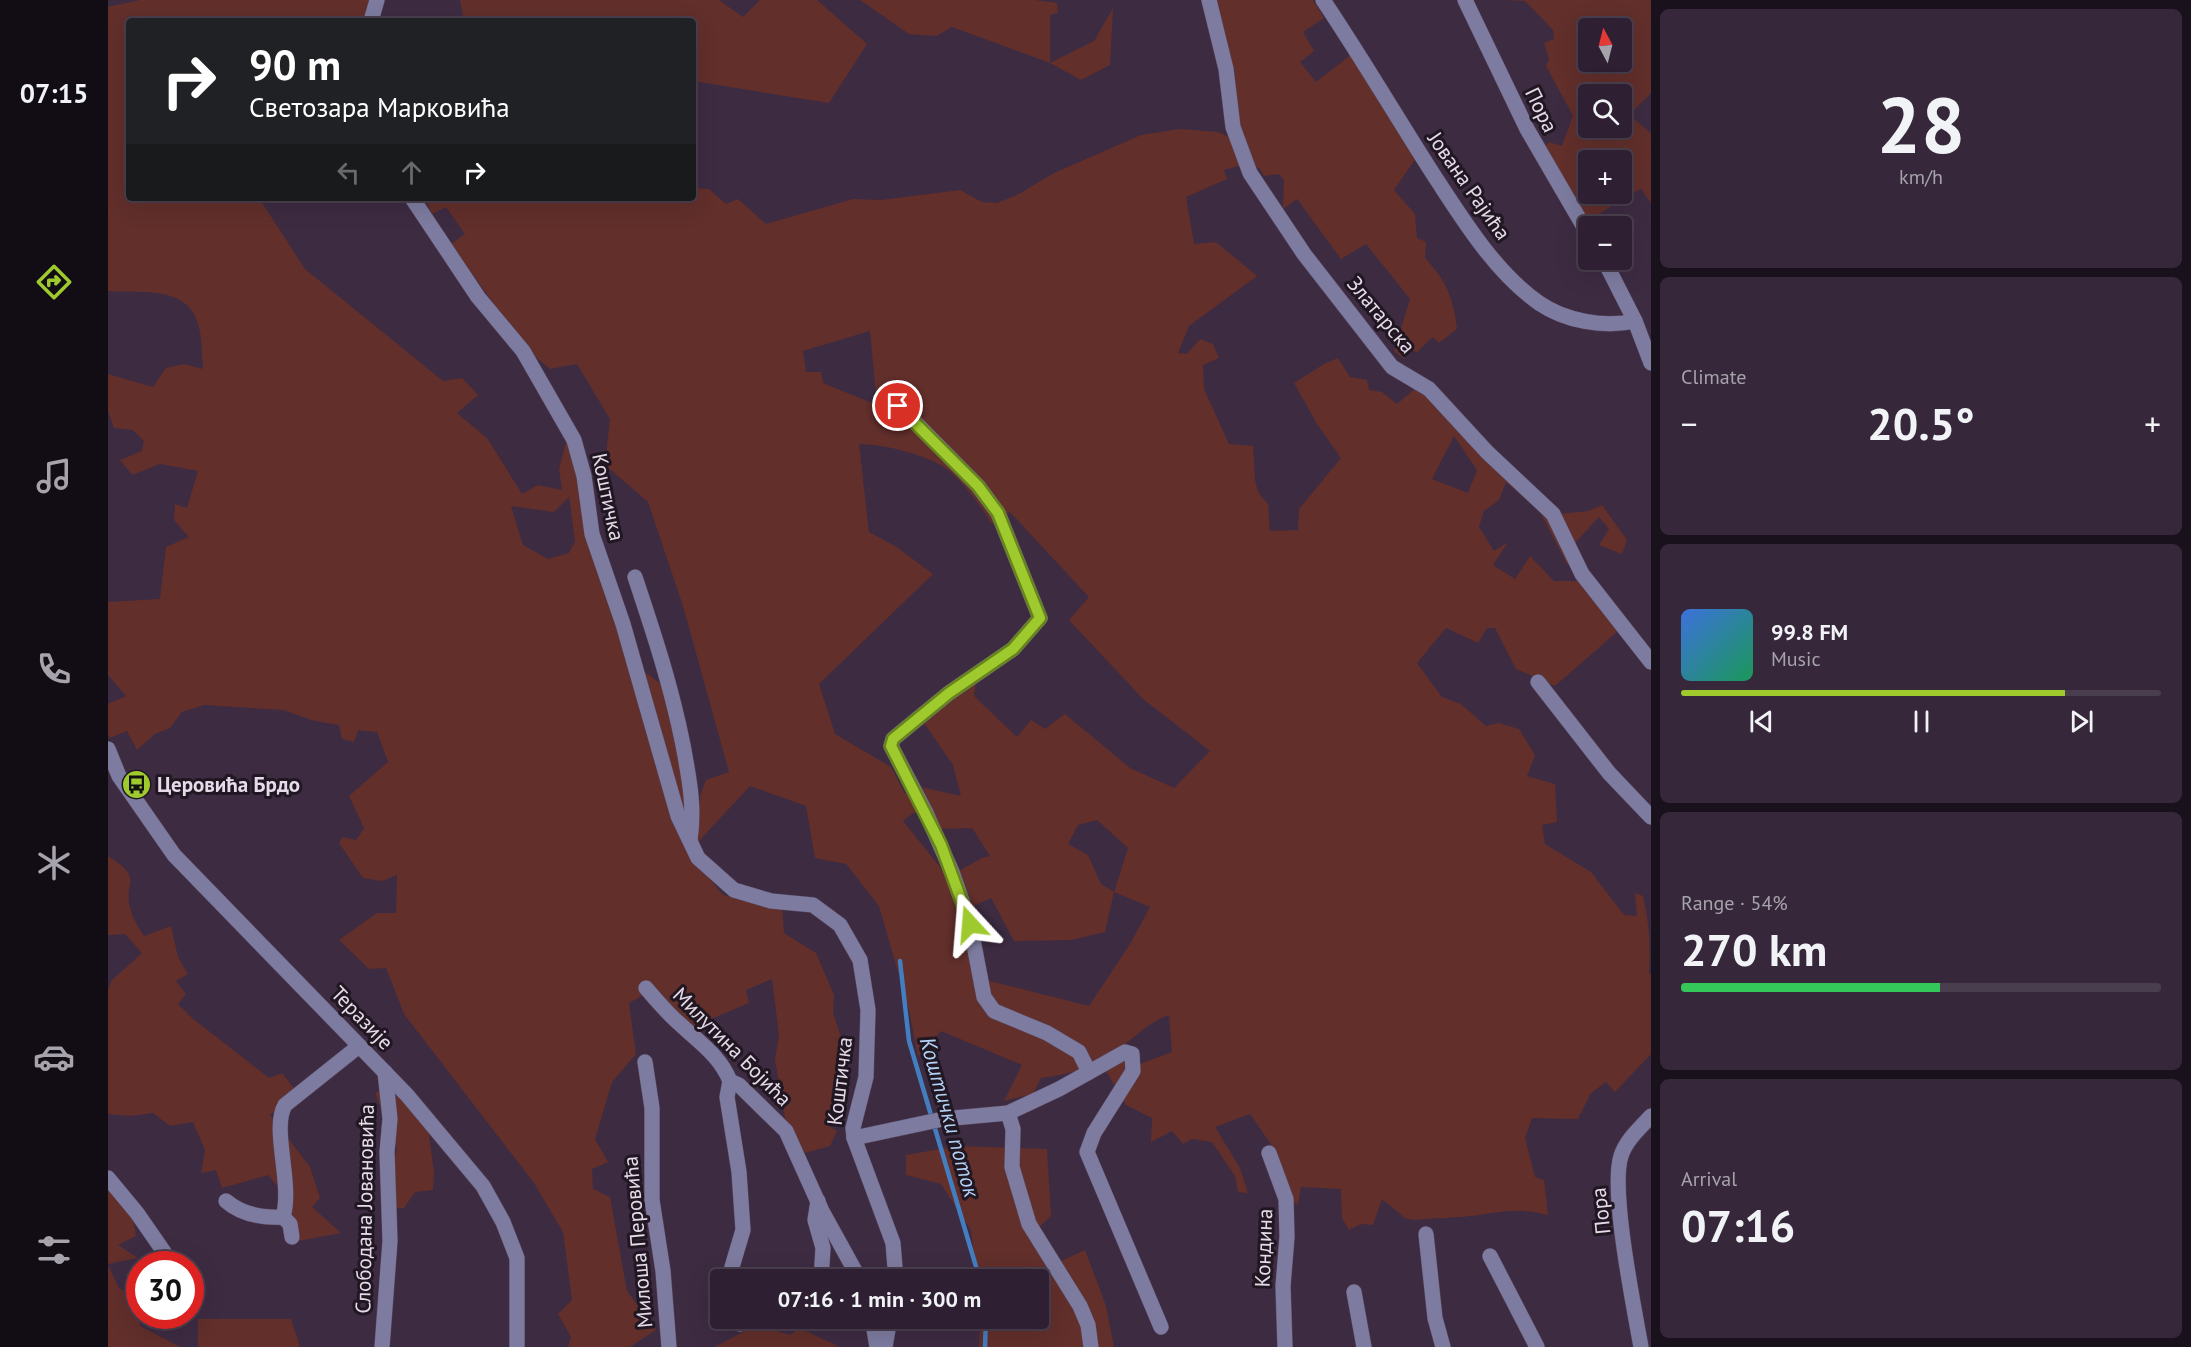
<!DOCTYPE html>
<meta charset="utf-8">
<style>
body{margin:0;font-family:"PT Sans",sans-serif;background:#36283a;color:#f1f3f6;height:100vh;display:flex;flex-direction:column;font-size:22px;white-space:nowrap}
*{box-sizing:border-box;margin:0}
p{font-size:20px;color:#a7a3ac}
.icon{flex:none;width:33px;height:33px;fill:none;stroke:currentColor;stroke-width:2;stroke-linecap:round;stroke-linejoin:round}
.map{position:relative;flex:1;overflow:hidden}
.side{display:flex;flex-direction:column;gap:9px;padding:9px;background:#19121c;width:540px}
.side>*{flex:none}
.hud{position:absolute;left:18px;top:18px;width:570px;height:183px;border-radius:6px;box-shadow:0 6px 24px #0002,0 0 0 2px #493e4d;background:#202124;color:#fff;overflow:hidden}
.needle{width:39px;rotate:353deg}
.buttons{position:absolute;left:1470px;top:18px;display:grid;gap:12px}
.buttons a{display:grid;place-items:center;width:54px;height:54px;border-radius:6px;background:#2e2032;box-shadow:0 6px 24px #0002,0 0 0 2px #493e4d;font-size:30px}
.speed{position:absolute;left:18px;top:1251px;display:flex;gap:12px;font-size:30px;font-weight:700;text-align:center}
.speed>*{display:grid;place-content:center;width:78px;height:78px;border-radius:50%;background:#2e2032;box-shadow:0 6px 24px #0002,0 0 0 2px #493e4d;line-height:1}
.speed .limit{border:9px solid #d22;background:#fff;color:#111}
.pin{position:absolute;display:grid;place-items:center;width:51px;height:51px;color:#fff;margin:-26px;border:3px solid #fff;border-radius:50%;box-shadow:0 2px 6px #0007}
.me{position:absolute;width:66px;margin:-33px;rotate:341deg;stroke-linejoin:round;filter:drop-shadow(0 0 4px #0008)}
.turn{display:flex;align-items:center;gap:21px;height:126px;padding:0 24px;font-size:27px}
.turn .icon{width:78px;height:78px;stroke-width:2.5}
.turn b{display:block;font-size:42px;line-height:51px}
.lanes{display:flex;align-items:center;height:57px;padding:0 24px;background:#0003;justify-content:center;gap:30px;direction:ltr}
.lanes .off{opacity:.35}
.big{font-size:45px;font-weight:700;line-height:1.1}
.side .widget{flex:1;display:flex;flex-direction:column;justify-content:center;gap:9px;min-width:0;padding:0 21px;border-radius:9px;background:#36283a}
.side .dial{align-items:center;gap:0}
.dial b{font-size:78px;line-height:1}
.song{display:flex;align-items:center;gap:18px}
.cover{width:72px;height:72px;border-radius:9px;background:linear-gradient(135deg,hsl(220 70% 55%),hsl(150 70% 35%))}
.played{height:6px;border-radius:3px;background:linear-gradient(90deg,#9fca2d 80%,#493e4d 80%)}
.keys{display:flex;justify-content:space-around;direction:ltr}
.heat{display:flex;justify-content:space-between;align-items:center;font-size:33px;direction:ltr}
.charge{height:9px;border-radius:4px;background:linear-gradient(90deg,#34c759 54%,#493e4d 0)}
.trip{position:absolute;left:602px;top:1269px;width:339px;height:60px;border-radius:6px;background:#2e2032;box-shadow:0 6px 24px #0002,0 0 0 2px #493e4d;font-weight:700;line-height:60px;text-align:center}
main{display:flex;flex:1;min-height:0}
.tab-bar{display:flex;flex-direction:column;width:108px;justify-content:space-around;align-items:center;background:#120d14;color:#a7a3ac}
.tab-bar .icon{width:42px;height:42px}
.tab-bar .on{color:#9fca2d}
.tab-bar b{font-size:27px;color:#f1f3f6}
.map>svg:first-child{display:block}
</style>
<main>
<nav class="tab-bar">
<b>07:15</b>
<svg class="icon on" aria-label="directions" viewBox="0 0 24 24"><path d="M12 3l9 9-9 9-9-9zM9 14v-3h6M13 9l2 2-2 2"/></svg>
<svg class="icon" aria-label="music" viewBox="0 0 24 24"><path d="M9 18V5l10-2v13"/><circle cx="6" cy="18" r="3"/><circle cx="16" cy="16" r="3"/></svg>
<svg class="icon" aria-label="phone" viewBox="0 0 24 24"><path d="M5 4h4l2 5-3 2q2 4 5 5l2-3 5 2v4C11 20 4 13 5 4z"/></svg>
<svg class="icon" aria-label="climate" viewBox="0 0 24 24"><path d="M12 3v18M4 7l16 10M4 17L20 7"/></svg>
<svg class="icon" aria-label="car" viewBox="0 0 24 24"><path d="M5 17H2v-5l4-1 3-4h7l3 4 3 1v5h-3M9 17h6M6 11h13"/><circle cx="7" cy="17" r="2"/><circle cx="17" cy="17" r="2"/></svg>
<svg class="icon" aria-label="filters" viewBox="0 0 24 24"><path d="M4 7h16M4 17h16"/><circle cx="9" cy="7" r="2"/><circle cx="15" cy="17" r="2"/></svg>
</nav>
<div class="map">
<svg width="1543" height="1347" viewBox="0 0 1543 1347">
<rect width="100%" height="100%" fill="#3d2b42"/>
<!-- green -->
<g fill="#622f2b" fill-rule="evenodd">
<path d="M 32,0 L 275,0 L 271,21 L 21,21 L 21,198 L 151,198 L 197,269 L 335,381 L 354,378 L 370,395 L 349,413 L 379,438 L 414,494 L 430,485 L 454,490 L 451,469 L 458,442 L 467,461 L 533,669 L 557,687 L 589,838 L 592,796 L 598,780 L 621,772 L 575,606 L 540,502 L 497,465 L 502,419 L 469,364 L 442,369 L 418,349 L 343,244 L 357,234 L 338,207 L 324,214 L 317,198 L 585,198 L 585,188 L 601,189 L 618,204 L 630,199 L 658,224 L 745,199 L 773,200 L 852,190 L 874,202 L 889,203 L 911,194 L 946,173 L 1033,135 L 1072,129 L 1110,132 L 1123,138 L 1103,0 L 1205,0 L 1216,18 L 1195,32 L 1206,51 L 1192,62 L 1208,82 L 1244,54 L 1308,158 L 1286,190 L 1307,214 L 1309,238 L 1318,242 L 1317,258 C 1338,280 1346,299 1349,329 L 1331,343 L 1325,337 L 1309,352 L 1299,349 L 1296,359 L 1286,351 L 1302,299 L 1258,244 L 1233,259 L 1189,199 L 1175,209 L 1176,180 L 1171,174 L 1156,176 L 1152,169 L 1137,164 L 1116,170 L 1119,179 L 1078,197 L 1086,244 L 1108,242 L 1149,276 L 1081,326 L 1070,353 L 1079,354 L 1092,339 L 1105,344 L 1111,358 L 1095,365 L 1096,389 L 1121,444 L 1145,446 L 1147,480 L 1150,492 L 1160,504 L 1162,531 L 1190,530 L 1191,509 L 1233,458 L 1209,424 L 1186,383 L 1216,364 L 1230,358 L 1242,377 L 1259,380 L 1261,390 L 1274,392 L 1289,404 L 1309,387 L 1450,514 L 1480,511 L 1494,505 L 1519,540 L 1514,554 L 1491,545 L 1501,529 L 1491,517 L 1466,544 L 1476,561 L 1459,564 L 1432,512 L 1398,482 L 1391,500 L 1376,511 L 1371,527 L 1386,551 L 1400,542 L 1385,565 L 1407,579 L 1422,556 L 1446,581 L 1473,581 L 1510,631 L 1447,686 L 1408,669 L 1387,628 L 1379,628 L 1370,643 L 1338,628 L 1309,663 L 1334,697 L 1353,704 L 1378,726 L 1391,723 L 1411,729 L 1427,755 L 1419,776 L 1447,784 L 1449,822 L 1434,825 L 1437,844 L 1483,872 L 1516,915 L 1529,916 L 1527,893 L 1535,896 C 1541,922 1543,947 1541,973 L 1543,975 L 1543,1054 L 1507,1092 L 1498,1082 L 1483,1093 L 1470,1119 L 1424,1118 L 1417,1138 L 1427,1177 L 1436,1180 L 1440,1215 C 1416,1208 1396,1211 1371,1215 C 1350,1218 1327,1218 1306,1220 L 1297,1218 L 1274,1199 L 1265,1225 L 1253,1224 L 1241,1230 L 1234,1218 L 1233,1189 L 1193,1187 L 1190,1204 L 1183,1202 L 1169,1153 L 1142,1114 L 1107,1127 L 1132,1168 L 1140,1193 L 1130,1192 L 1127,1176 L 1104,1142 L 1084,1139 L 1075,1144 L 1064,1131 L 1043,1142 L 1044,1118 L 1018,1105 L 998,1071 L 1015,1062 L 1032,1064 L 1064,1052 L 1061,1015 C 1038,1023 1024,1041 1003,1054 C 981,1069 959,1075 933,1078 L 925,1094 L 896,1101 L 914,1065 L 833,1031 L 810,1057 L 801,1010 L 771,906 L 738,864 L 707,858 L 698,806 L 642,786 L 592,840 L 585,858 L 615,895 L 674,908 L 676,933 L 708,953 L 726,995 L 725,1013 L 738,1051 L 719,1125 L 729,1131 L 722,1146 L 697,1153 L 678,1123 L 667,1060 L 671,1034 L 664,979 L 638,990 L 641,1003 L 582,1028 L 545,990 L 521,1003 L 528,1054 L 504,1082 L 487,1139 L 500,1162 L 484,1169 L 485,1189 L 502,1197 L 519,1291 L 548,1330 L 522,1347 L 460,1347 L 463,1337 L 450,1314 L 464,1300 L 455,1232 L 426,1183 L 296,1014 L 278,968 L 261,969 L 231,940 L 269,913 L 288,913 L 289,875 L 274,881 L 255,878 L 231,843 L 235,837 L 248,840 L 256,828 L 241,796 L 280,762 L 269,732 L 250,730 L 246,742 L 234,739 L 231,725 L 207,721 L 175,710 L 96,705 L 74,712 L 62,728 L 47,734 L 29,750 L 19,731 L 2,738 L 0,734 L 0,704 L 18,696 L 0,675 L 0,602 L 52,599 L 58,547 L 81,537 L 66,520 L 67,504 L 79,508 L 90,471 L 52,464 L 24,475 L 12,460 L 34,451 L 36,441 L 25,430 L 6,428 L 0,411 L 0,374 L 45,387 L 58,368 L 76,364 L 95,369 C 94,356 94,340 91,327 C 81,284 34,294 0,291 L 0,7 ZM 762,331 L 769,405 L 715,383 L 713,372 L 698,372 L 695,351 ZM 1346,436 L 1369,470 L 1360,493 L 1324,479 ZM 751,444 C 775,444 821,455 840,470 C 857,484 872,505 884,524 L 902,512 L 981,597 L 961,620 L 1035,699 L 1102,751 L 1066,788 L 1022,768 L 957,714 L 937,729 L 923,720 L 909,737 L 866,696 L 868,683 L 830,708 L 816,723 L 845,765 L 853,796 L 813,787 L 797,794 L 783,767 L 727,734 L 711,684 L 825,574 L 787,546 L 761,532 ZM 461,497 L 467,541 L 461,553 L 440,559 L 415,545 L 403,506 L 446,512 ZM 824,810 L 833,829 L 864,828 L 882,856 L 874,858 L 840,877 L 795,821 L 805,813 ZM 989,820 L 1020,848 L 1006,892 L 993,884 L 980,855 L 960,844 L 970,825 ZM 1006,892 L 1042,907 L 1022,944 L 981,1006 L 878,980 L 863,907 L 883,898 L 906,941 L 963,940 L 997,932 Z"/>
<path d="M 352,0 L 611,0 L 635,17 L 652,0 L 709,0 L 759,44 L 721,103 L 585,81 L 585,21 L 352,21 L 355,15 Z"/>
<path d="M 752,0 L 927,0 L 949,3 L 950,13 L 942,15 L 942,63 L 986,41 L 1005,8 L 1002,65 L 973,80 L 942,63 L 844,27 L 828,36 L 801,34 Z"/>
<path d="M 1398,0 L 1543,0 L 1543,93 L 1521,115 L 1543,133 L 1543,203 L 1533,189 C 1513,198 1500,209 1481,221 L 1436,148 L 1441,142 L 1454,146 L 1465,116 L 1438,66 L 1441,59 L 1436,43 L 1446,39 L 1445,30 L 1417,1 ZM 1480,28 L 1514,28 L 1514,62 L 1480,62 ZM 1480,94 L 1514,94 L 1514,128 L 1480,128 ZM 1480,160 L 1514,160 L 1514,194 L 1480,194 Z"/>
<path d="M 0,856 C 39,881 13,881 23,911 C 25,919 31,928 36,936 L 63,926 L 70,957 L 80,974 L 68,981 L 78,994 L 70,1004 L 84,1018 L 161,1078 L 174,1073 L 189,1092 L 162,1115 L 202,1167 L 212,1198 L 204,1207 L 233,1233 L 190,1241 C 185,1218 177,1192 160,1175 L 114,1188 L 108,1170 L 93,1173 L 97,1150 L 85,1122 L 62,1126 L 45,1113 L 22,1116 L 0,1114 L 0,989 L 4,980 L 34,953 L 17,934 L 0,935 Z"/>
<path d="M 284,1084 L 320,1127 L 326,1173 L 325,1190 L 307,1192 L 296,1208 L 287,1208 L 284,1169 L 289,1149 L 267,1093 Z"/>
<path d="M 849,1146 L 939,1149 L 943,1216 L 930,1228 L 951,1262 L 977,1250 L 998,1306 L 1006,1347 L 871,1347 L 872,1319 L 930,1318 L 930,1280 L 869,1279 L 863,1230 L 833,1184 L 798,1175 L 798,1155 Z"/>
<path d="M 0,1173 L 24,1212 L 28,1236 L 10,1245 L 30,1258 L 0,1264 Z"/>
<path d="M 0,1265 L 11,1288 L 28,1298 L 32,1326 L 72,1347 L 0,1347 Z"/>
<path d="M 90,1319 L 183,1319 L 192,1347 L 90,1347 Z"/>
<path d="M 649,1325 L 682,1335 L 691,1328 L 732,1347 L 606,1347 Z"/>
</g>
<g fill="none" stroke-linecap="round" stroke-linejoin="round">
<!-- stream -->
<g stroke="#437ec1" stroke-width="4.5">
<path d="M 792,961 L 801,1041 L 872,1280"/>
<path d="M 877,1347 L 878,1318"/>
</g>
<defs>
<g id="minor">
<path d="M 1101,0 L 1118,69 L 1125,127 L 1142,173 L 1196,254 L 1284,367 L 1321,389 L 1379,452 L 1445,514 L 1474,574 L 1543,662"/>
<path d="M 1215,0 C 1254,58 1289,118 1327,177 C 1356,221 1387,272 1431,303 C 1457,321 1496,328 1527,321"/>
<path d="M 1357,0 L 1419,129 L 1480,234"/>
<path d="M 263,21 L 269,0"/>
<path d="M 304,198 L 370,297 L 415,351 L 466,440 L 476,476 L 484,534 L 515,624 L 570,816 L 590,858 L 626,890 L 663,901 L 705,905 L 732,925 L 752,960 L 760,1010 L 758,1077 L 745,1128 L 746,1138 L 785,1243 L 788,1280"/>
<path d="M 1496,260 L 1527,321 L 1543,363"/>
<path d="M 791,406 L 870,486 L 890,513 L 932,618 L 905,649 L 841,693 L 785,739 L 783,746 L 818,813 L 844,872 L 862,924 L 876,997 L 886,1011 L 939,1033 L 971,1052 L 981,1072"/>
<path d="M 527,577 C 546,634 563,685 575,745 C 581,778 587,806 582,840"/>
<path d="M 1430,682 L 1501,773 L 1543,817"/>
<path d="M 0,749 L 11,776 L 66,855 L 299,1095 L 375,1186 L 395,1222 L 409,1258 L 409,1347"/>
<path d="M 538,988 C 549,1001 560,1014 573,1025 C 592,1043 612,1056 622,1081 L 631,1085 L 678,1131 L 714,1211 L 752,1280"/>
<path d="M 537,1062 L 544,1108 L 544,1200 L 555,1271 L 561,1347"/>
<path d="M 622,1081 L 619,1097 L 631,1172 L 635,1230 L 624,1267 L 626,1280"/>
<path d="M 900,1113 L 905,1129 L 904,1167 L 921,1224 L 972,1306 L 980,1325 L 983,1347"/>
<path d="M 746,1138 L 835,1119 L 900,1113 L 951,1089 L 1017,1052 L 1024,1054 L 1025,1071 L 986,1133 L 979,1152 L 1053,1327"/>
<path d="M 1161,1153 L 1178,1199 L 1179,1237 L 1175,1286 L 1177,1347"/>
<path d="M 0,1178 L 29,1213 L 56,1252"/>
<path d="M 118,1201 C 134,1215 154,1218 175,1217 C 185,1183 163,1129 177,1105 L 251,1046"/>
<path d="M 710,1201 L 707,1220 L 715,1248 L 713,1280"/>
<path d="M 175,1217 L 182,1224 L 184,1237"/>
<path d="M 1318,1234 L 1327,1318 L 1335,1347"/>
<path d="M 1382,1256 L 1429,1347"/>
<path d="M 1246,1292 L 1256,1347"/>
<path d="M 631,1318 L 632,1324"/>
<path d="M 764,1318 L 769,1347"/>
<path d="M 274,1347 L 282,1241 L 279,1152 L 282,1119 L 277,1072"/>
<path d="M 777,1347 L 782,1318"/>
<path d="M 1533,1347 C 1526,1307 1502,1190 1513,1156 C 1518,1140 1532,1128 1543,1116"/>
</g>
</defs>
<!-- minor casing -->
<use href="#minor" stroke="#58475d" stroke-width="16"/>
<!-- minor -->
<use href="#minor" stroke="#7d7ca0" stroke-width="15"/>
</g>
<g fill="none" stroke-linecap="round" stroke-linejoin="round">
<defs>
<path id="route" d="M 790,406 L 870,486 L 890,513 L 932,618 L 905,649 L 841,693 L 785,739 L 783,746 L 833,845 L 862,924"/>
</defs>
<!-- route casing -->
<use href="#route" stroke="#67831d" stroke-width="15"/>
<!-- route -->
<use href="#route" stroke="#9fca2d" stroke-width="10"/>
</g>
<!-- icons -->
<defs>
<symbol id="bus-disc" viewBox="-11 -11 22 22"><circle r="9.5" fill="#9fca2d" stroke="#201722"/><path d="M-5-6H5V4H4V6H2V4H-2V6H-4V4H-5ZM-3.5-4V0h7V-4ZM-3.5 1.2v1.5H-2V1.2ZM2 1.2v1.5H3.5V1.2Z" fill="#111"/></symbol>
</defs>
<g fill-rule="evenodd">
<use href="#bus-disc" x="12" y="768" width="33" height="33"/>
</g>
<g text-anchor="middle" stroke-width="6" stroke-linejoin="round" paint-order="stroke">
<!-- street labels -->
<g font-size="21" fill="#e6dbe9" stroke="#201722">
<text transform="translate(1433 110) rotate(64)" y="7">Пора</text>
<text transform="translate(1361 186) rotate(55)" y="7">Јована Рајића</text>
<text transform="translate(1273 315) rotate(50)" y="7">Златарска</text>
<text transform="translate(500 497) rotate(78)" y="7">Коштичка</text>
<text transform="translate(254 1018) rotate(46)" y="7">Теразије</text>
<text transform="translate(624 1047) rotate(45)" y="7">Милутина Бојића</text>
<text transform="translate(732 1081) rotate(-83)" y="7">Коштичка</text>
<text transform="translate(257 1209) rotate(-89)" y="7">Слободана Јовановића</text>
<text transform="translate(1493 1211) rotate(-96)" y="7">Пора</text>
<text transform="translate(530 1242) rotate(-95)" y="7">Милоша Перовића</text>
<text transform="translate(1156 1248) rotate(-88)" y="7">Кондина</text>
</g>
<!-- poi labels -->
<g font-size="21" font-weight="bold" fill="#e6dbe9" stroke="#201722" text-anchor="start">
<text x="49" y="792">Церовића Брдо</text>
</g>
<!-- water labels -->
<g font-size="22" font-style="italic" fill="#b3d1f6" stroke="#201722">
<text transform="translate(842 1117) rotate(74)" y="8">Коштички поток</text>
</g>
</g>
</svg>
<div class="buttons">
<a><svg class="needle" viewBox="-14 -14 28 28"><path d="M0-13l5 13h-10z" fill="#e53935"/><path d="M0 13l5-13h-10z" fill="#a7a3ac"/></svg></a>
<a><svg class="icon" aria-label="search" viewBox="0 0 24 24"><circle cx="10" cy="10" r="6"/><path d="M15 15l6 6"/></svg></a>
<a>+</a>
<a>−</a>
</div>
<div class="speed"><div class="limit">30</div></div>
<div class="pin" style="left:790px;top:406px;background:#d93025"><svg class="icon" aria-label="arrive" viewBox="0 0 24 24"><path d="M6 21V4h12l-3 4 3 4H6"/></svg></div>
<svg class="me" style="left:862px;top:924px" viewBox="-20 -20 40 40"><path d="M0-17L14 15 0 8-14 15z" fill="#9fca2d" stroke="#fff" stroke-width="4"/></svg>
<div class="trip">07:16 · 1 min · 300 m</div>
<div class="hud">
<div class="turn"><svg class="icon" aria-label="right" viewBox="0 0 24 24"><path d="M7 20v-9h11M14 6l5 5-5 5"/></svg><div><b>90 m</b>Светозара Марковића</div></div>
<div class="lanes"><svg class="icon off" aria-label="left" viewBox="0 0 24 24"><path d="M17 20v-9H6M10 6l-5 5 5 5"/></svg><svg class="icon off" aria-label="ahead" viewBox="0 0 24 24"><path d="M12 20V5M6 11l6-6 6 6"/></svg><svg class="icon" aria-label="right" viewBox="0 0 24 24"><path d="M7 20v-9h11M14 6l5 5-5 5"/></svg></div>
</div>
</div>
<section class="side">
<div class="widget dial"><b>28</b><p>km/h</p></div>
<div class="widget"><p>Climate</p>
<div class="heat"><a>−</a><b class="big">20.5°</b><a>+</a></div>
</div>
<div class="widget">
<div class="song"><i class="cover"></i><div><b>99.8 FM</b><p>Music</p></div></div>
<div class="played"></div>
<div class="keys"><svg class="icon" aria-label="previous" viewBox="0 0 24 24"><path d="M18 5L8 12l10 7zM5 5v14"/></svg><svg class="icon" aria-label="pause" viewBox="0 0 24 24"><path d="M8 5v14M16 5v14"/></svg><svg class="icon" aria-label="next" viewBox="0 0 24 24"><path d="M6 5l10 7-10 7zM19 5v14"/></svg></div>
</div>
<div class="widget"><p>Range · 54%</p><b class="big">270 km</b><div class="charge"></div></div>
<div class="widget"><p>Arrival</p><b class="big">07:16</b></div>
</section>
</main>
